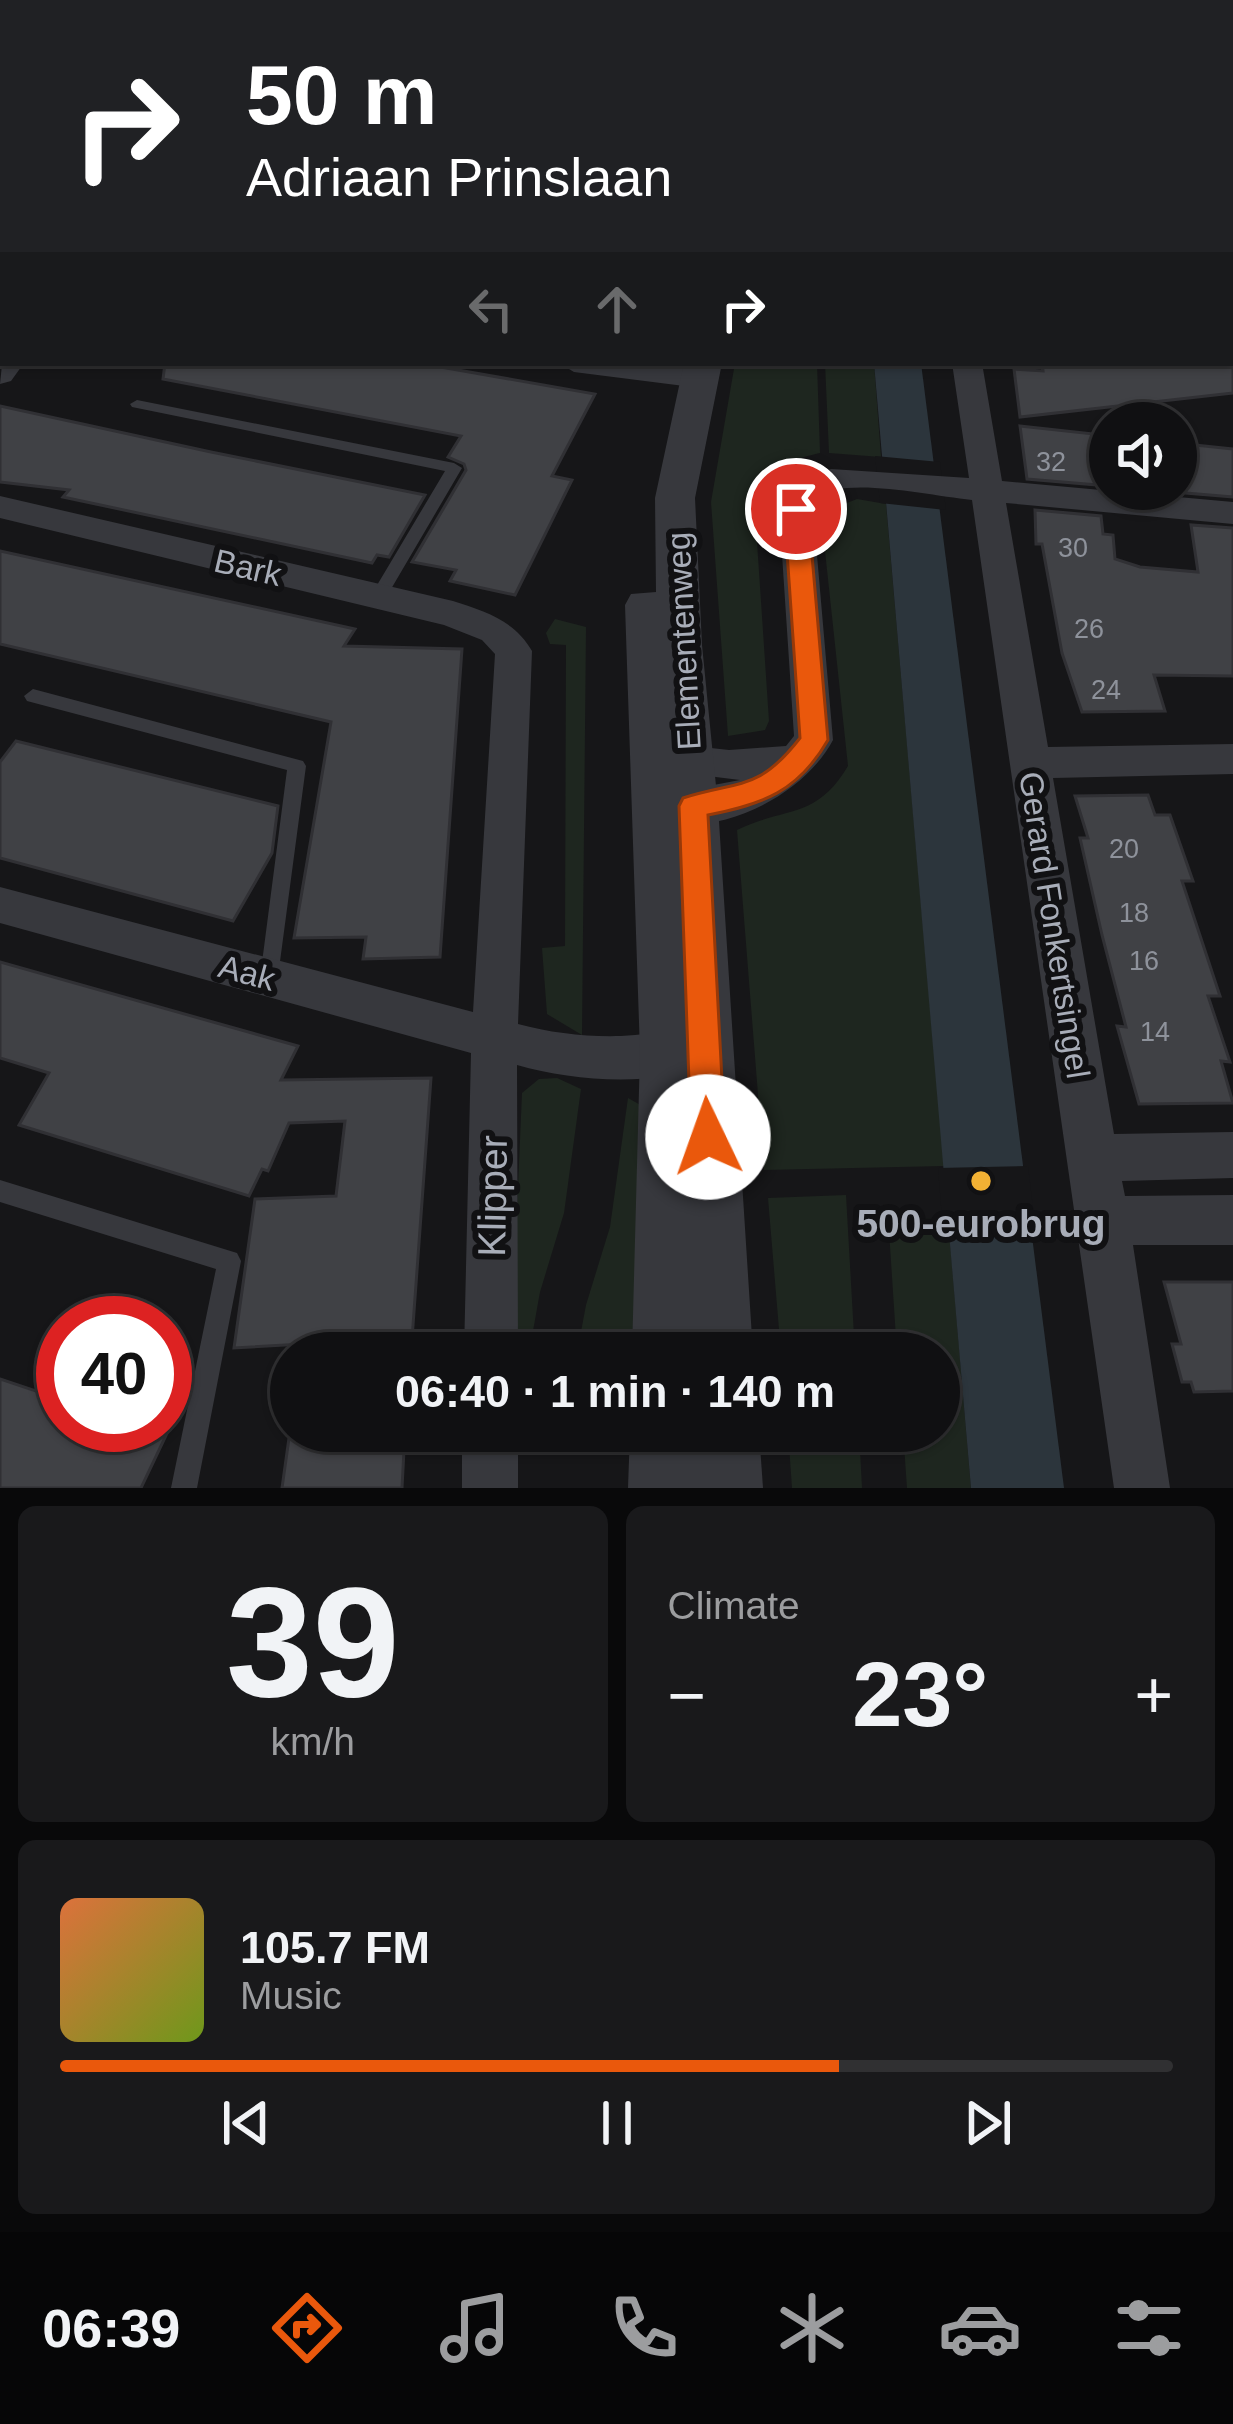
<!DOCTYPE html>
<meta charset="utf-8">
<style>
body{margin:0;font-family:Arial,sans-serif;background:#19191b;color:#f1f3f6;height:100vh;display:flex;flex-direction:column;font-size:45px;white-space:nowrap}
*{box-sizing:border-box;margin:0}
p{font-size:39px;color:#9c9d9f}
.icon{flex:none;width:66px;height:66px;fill:none;stroke:currentColor;stroke-width:2;stroke-linecap:round;stroke-linejoin:round}
.map{position:relative;height:1488px;overflow:hidden}
.sheet{display:flex;flex-direction:column;gap:18px;padding:18px;background:#09090a;flex:1}
.sheet>*{flex:none}
.banner{position:absolute;left:0px;top:0px;width:1233px;height:366px;box-shadow:0 3px 9px #0004,0 0 0 3px #303032;background:#202124;color:#fff;overflow:hidden}
.buttons{position:absolute;left:1089px;top:402px;display:grid;gap:24px}
.buttons a{display:grid;place-items:center;width:108px;height:108px;border-radius:50%;background:#101012;box-shadow:0 3px 9px #0004,0 0 0 3px #303032;font-size:60px}
.speed{position:absolute;left:36px;top:1296px;display:flex;gap:24px;font-size:60px;font-weight:700;text-align:center}
.speed>*{display:grid;place-content:center;width:156px;height:156px;border-radius:50%;background:#101012;box-shadow:0 3px 9px #0004,0 0 0 3px #303032;line-height:1}
.speed .limit{border:18px solid #d22;background:#fff;color:#111}
.pin{position:absolute;display:grid;place-items:center;width:102px;height:102px;color:#fff;margin:-51px;border:6px solid #fff;border-radius:50%;box-shadow:0 3px 12px #0007}
.me{position:absolute;width:132px;margin:-66px;rotate:357deg;stroke-linejoin:round;filter:drop-shadow(0 0 9px #0008)}
.turn{display:flex;align-items:center;gap:42px;height:252px;padding:0 48px;font-size:54px}
.turn .icon{width:156px;height:156px;stroke-width:2.5}
.turn b{display:block;font-size:84px;line-height:102px}
.lanes{display:flex;align-items:center;height:114px;padding:0 48px;background:#0003;justify-content:center;gap:60px;direction:ltr}
.lanes .off{opacity:.35}
.big{font-size:90px;font-weight:700;line-height:1.1}
.sheet .card{flex:1;display:flex;flex-direction:column;justify-content:center;gap:18px;min-width:0;padding:0 42px;border-radius:18px;background:#19191b}
.sheet .dial{align-items:center;gap:0}
.dial b{font-size:156px;line-height:1}
.song{display:flex;align-items:center;gap:36px}
.cover{width:144px;height:144px;border-radius:18px;background:linear-gradient(135deg,hsl(20 70% 55%),hsl(80 70% 35%))}
.played{height:12px;border-radius:6px;background:linear-gradient(90deg,#ea580c 70%,#303032 70%)}
.keys{display:flex;justify-content:space-around;direction:ltr}
.heat{display:flex;justify-content:space-between;align-items:center;font-size:66px;direction:ltr}
.sheet .tiles{flex:1;display:grid;gap:18px;grid-template-columns:1fr 1fr}
.card:last-child{grid-column:span 2}
.trip{position:absolute;left:270px;top:1332px;width:690px;height:120px;border-radius:60px;background:#101012;box-shadow:0 3px 9px #0004,0 0 0 3px #303032;font-weight:700;line-height:120px;text-align:center}
.tab-bar{display:flex;height:192px;justify-content:space-around;align-items:center;background:#060607;color:#9c9d9f}
.tab-bar .icon{width:84px;height:84px}
.tab-bar .active{color:#ea580c}
.tab-bar b{font-size:54px;color:#f1f3f6}
.map>svg:first-child{display:block}
</style>
<div class="map">
<svg width="1233" height="1488" viewBox="0 0 1233 1488">
<rect width="100%" height="100%" fill="#161618"/>
<!-- green -->
<g fill="#1e261f">
<path d="M 799,0 L 1233,0 L 1233,83 L 1230,3 Z"/>
<path d="M 735,363 L 817,363 L 820,453 C 790,460 767,467 754,497 L 769,721 L 765,730 L 728,736 L 711,502 Z"/>
<path d="M 825,363 L 874,363 L 881,457 L 829,453 Z"/>
<path d="M 857,499 L 886,504 L 944,1166 L 764,1170 L 737,830 C 786,806 816,820 848,766 L 822,523 L 829,510 Z"/>
<path d="M 555,619 L 586,627 L 582,1035 L 547,1014 L 542,948 L 565,946 L 566,645 L 550,644 L 546,633 Z"/>
<path d="M 557,1078 L 581,1089 L 564,1213 L 540,1292 L 529,1353 L 511,1353 L 522,1093 L 539,1079 Z"/>
<path d="M 628,1098 L 651,1111 L 650,1353 L 577,1353 L 586,1305 L 610,1227 Z"/>
<path d="M 846,1195 L 855,1353 L 781,1353 L 768,1198 Z"/>
<path d="M 900,1218 L 948,1218 L 971,1488 L 907,1488 L 903,1431 L 939,1431 L 939,1353 L 897,1353 L 889,1231 Z"/>
<path d="M 788,1431 L 859,1431 L 862,1488 L 792,1488 Z"/>
</g>
<!-- water -->
<path fill="#2c353c" d="M 874,363 L 921,363 L 1064,1488 L 971,1488 Z"/>
<!-- pier -->
<g fill="#161618">
<path d="M 875,456 L 940,462 L 946,510 L 880,503 Z"/>
<path d="M 1028,1166 L 1034,1216 L 942,1218 L 938,1168 Z"/>
</g>
<!-- building -->
<g fill="#404145" stroke="#303034" stroke-width="3">
<path d="M 165,363 L 418,363 L 595,394 L 552,476 L 572,480 L 515,595 L 450,581 L 456,570 L 412,562 L 466,470 L 464,464 L 448,457 L 461,436 L 163,379 Z"/>
<path d="M 1042,363 L 1233,363 L 1233,393 L 1020,417 L 1014,369 L 1043,371 Z"/>
<path d="M 0,406 L 211,452 L 425,495 L 389,557 L 377,555 L 372,563 L 63,497 L 69,490 L 0,482 Z"/>
<path d="M 1020,426 L 1094,434 L 1098,485 L 1027,479 Z"/>
<path d="M 1176,443 L 1233,449 L 1233,497 L 1186,493 L 1183,475 L 1176,474 Z"/>
<path d="M 1035,510 L 1101,516 L 1103,534 L 1113,535 L 1115,559 L 1140,567 L 1198,572 L 1191,525 L 1233,528 L 1233,676 L 1154,675 L 1165,711 L 1082,712 L 1062,653 L 1042,544 L 1036,544 Z"/>
<path d="M 0,551 L 355,629 L 344,646 L 462,649 L 440,957 L 363,959 L 366,937 L 294,938 L 331,722 L 0,644 Z"/>
<path d="M 16,741 L 278,806 L 272,853 L 233,921 L 0,858 L 0,762 Z"/>
<path d="M 1148,795 L 1155,815 L 1170,815 L 1193,881 L 1182,881 L 1220,996 L 1208,996 L 1230,1062 L 1221,1061 L 1233,1103 L 1139,1104 L 1117,1026 L 1126,1027 L 1102,935 L 1080,838 L 1088,838 L 1075,796 Z"/>
<path d="M 0,962 L 298,1046 L 281,1080 L 431,1078 L 411,1353 L 319,1353 L 320,1343 L 234,1348 L 255,1199 L 336,1196 L 345,1121 L 289,1123 L 268,1171 L 262,1169 L 249,1196 L 19,1125 L 49,1073 L 0,1058 Z"/>
<path d="M 1164,1282 L 1233,1282 L 1233,1391 L 1194,1392 L 1191,1382 L 1182,1382 L 1172,1344 L 1181,1344 Z"/>
<path d="M 0,1379 L 63,1400 L 63,1425 L 171,1425 L 141,1488 L 0,1488 Z"/>
<path d="M 310,1431 L 405,1431 L 402,1488 L 282,1488 L 289,1438 L 309,1438 Z"/>
</g>
<g fill="none" stroke-linecap="round" stroke-linejoin="round">
<!-- service -->
<g fill="#37383d" fill-rule="evenodd">
<path d="M 554,0 L 565,0 L 563,3 L 552,3 Z"/>
<rect x="0" y="154" width="3" height="8"/>
<rect x="0" y="188" width="3" height="8"/>
<path d="M 137,400 L 454,463 L 462,468 L 384,601 L 378,603 L 370,597 L 445,471 L 132,407 L 130,404 Z"/>
<path d="M 33,689 L 303,761 L 306,766 L 277,984 L 270,987 L 263,984 L 260,978 L 287,770 L 27,701 L 24,696 Z"/>
<path d="M 0,1180 L 237,1253 L 241,1261 L 197,1488 L 171,1488 L 216,1269 L 0,1202 Z"/>
</g>
<!-- pedestrian -->
<g fill="#37383d" fill-rule="evenodd">
<path d="M 196,0 L 261,0 L 264,3 L 199,3 Z"/>
<rect x="0" y="79" width="3" height="10"/>
<rect x="0" y="269" width="3" height="12"/>
</g>
<!-- minor -->
<g fill="#37383d" fill-rule="evenodd">
<path d="M 346,0 L 388,0 L 390,3 L 348,3 Z"/>
<path d="M 667,0 L 689,0 L 666,3 Z"/>
<rect x="1230" y="136" width="3" height="16"/>
<rect x="1230" y="287" width="3" height="18"/>
<path d="M 3,355 L 3,363 L 24,363 L 11,381 L 0,384 Z"/>
<path d="M 559,363 C 593,363 693,355 715,379 L 700,388 L 574,372 Z"/>
<path d="M 952,363 L 982,363 L 1002,481 L 1233,502 L 1233,524 L 1006,503 L 1048,747 L 1233,744 L 1233,774 L 1053,778 L 1114,1134 L 1233,1132 L 1233,1178 L 1122,1181 L 1125,1196 L 1233,1195 L 1233,1245 L 1133,1245 L 1170,1488 L 1114,1488 L 972,500 C 933,496 871,482 834,490 C 823,492 818,500 813,509 L 833,740 C 803,797 714,841 650,819 L 644,808 L 650,797 L 740,780 L 651,769 L 645,758 L 651,747 L 665,743 L 729,750 L 786,746 L 794,736 L 779,509 L 796,482 L 831,469 L 969,478 Z"/>
<path d="M 0,496 L 453,601 C 485,611 515,621 532,651 L 518,1024 C 551,1033 586,1037 621,1036 C 650,1035 678,1026 705,1036 L 712,1051 L 705,1066 C 649,1087 574,1081 517,1065 L 518,1353 L 464,1353 L 471,1053 L 0,923 L 0,887 L 473,1012 L 495,654 L 482,640 L 444,625 L 0,518 Z"/>
<rect x="462" y="1431" width="56" height="57"/>
</g>
<!-- tertiary -->
<g fill="#37383d" fill-rule="evenodd">
<rect x="752" y="0" width="26" height="3"/>
<path d="M 684,363 L 722,363 L 695,498 L 702,645 L 718,806 L 753,1353 L 632,1353 L 640,1052 L 625,605 L 631,594 L 656,592 L 655,498 Z"/>
<path d="M 630,1431 L 759,1431 L 763,1488 L 628,1488 Z"/>
</g>
</g>
<!-- route -->
<path fill="#ea580c" stroke="#983908" stroke-width="3" d="M 796,502 L 808,509 L 828,740 C 798,792 763,804 708,815 L 725,1137 L 720,1148 L 708,1153 L 696,1148 L 691,1137 L 679,806 L 683,798 C 740,780 758,792 800,738 L 784,509 Z"/>
<!-- markers -->
<circle fill="#f2b134" stroke="#111113" stroke-width="4.5" cx="981" cy="1181" r="12"/>
<g text-anchor="middle" stroke-width="12" stroke-linejoin="round" paint-order="stroke">
<!-- number labels -->
<g font-size="27" fill="#8e929b">
<text x="1051" y="471">32</text>
<text x="1073" y="557">30</text>
<text x="1089" y="638">26</text>
<text x="1106" y="699">24</text>
<text x="1124" y="858">20</text>
<text x="1134" y="922">18</text>
<text x="1144" y="970">16</text>
<text x="1155" y="1041">14</text>
</g>
<!-- street labels -->
<g font-size="33" fill="#a8adb8" stroke="#111113">
<text transform="translate(248 567) rotate(13)" y="12">Bark</text>
<text transform="translate(683 641) rotate(-93)" y="12">Elementenweg</text>
<text transform="translate(1055 925) rotate(81)" y="12">Gerard Fonkertsingel</text>
<text transform="translate(247 972) rotate(15)" y="12">Aak</text>
</g>
<!-- near-street labels -->
<g font-size="39" fill="#a8adb8" stroke="#111113">
<text transform="translate(492 1196) rotate(-89)" y="14">Klipper</text>
</g>
<!-- near-poi labels -->
<g font-size="39" font-weight="bold" fill="#a8adb8" stroke="#111113">
<text x="981" y="1237">500-eurobrug</text>
</g>
</g>
</svg>
<div class="buttons">
<a><svg class="icon" aria-label="sound" viewBox="0 0 24 24"><path d="M4 9h4l5-4v14l-5-4H4zM17 9q2 3 0 6"/></svg></a>
</div>
<div class="speed"><div class="limit">40</div></div>
<div class="pin" style="left:796px;top:509px;background:#d93025"><svg class="icon" aria-label="arrive" viewBox="0 0 24 24"><path d="M6 21V4h12l-3 4 3 4H6"/></svg></div>
<svg class="me" style="left:708px;top:1137px" viewBox="-20 -20 40 40"><circle r="19" fill="#fff"/><path d="M0-13L10 11 0 6-10 11z" fill="#ea580c"/></svg>
<div class="trip">06:40 · 1 min · 140 m</div>
<div class="banner">
<div class="turn"><svg class="icon" aria-label="right" viewBox="0 0 24 24"><path d="M7 20v-9h11M14 6l5 5-5 5"/></svg><div><b>50 m</b>Adriaan Prinslaan</div></div>
<div class="lanes"><svg class="icon off" aria-label="left" viewBox="0 0 24 24"><path d="M17 20v-9H6M10 6l-5 5 5 5"/></svg><svg class="icon off" aria-label="ahead" viewBox="0 0 24 24"><path d="M12 20V5M6 11l6-6 6 6"/></svg><svg class="icon" aria-label="right" viewBox="0 0 24 24"><path d="M7 20v-9h11M14 6l5 5-5 5"/></svg></div>
</div>
</div>
<section class="sheet">
<div class="tiles">
<div class="card dial"><b>39</b><p>km/h</p></div>
<div class="card"><p>Climate</p>
<div class="heat"><a>−</a><b class="big">23°</b><a>+</a></div>
</div>
<div class="card">
<div class="song"><i class="cover"></i><div><b>105.7 FM</b><p>Music</p></div></div>
<div class="played"></div>
<div class="keys"><svg class="icon" aria-label="previous" viewBox="0 0 24 24"><path d="M18 5L8 12l10 7zM5 5v14"/></svg><svg class="icon" aria-label="pause" viewBox="0 0 24 24"><path d="M8 5v14M16 5v14"/></svg><svg class="icon" aria-label="next" viewBox="0 0 24 24"><path d="M6 5l10 7-10 7zM19 5v14"/></svg></div>
</div>
</div>
</section>
<nav class="tab-bar">
<b>06:39</b>
<svg class="icon active" aria-label="directions" viewBox="0 0 24 24"><path d="M12 3l9 9-9 9-9-9zM9 14v-3h6M13 9l2 2-2 2"/></svg>
<svg class="icon" aria-label="music" viewBox="0 0 24 24"><path d="M9 18V5l10-2v13"/><circle cx="6" cy="18" r="3"/><circle cx="16" cy="16" r="3"/></svg>
<svg class="icon" aria-label="phone" viewBox="0 0 24 24"><path d="M5 4h4l2 5-3 2q2 4 5 5l2-3 5 2v4C11 20 4 13 5 4z"/></svg>
<svg class="icon" aria-label="climate" viewBox="0 0 24 24"><path d="M12 3v18M4 7l16 10M4 17L20 7"/></svg>
<svg class="icon" aria-label="car" viewBox="0 0 24 24"><path d="M5 17H2v-5l4-1 3-4h7l3 4 3 1v5h-3M9 17h6M6 11h13"/><circle cx="7" cy="17" r="2"/><circle cx="17" cy="17" r="2"/></svg>
<svg class="icon" aria-label="filters" viewBox="0 0 24 24"><path d="M4 7h16M4 17h16"/><circle cx="9" cy="7" r="2"/><circle cx="15" cy="17" r="2"/></svg>
</nav>
